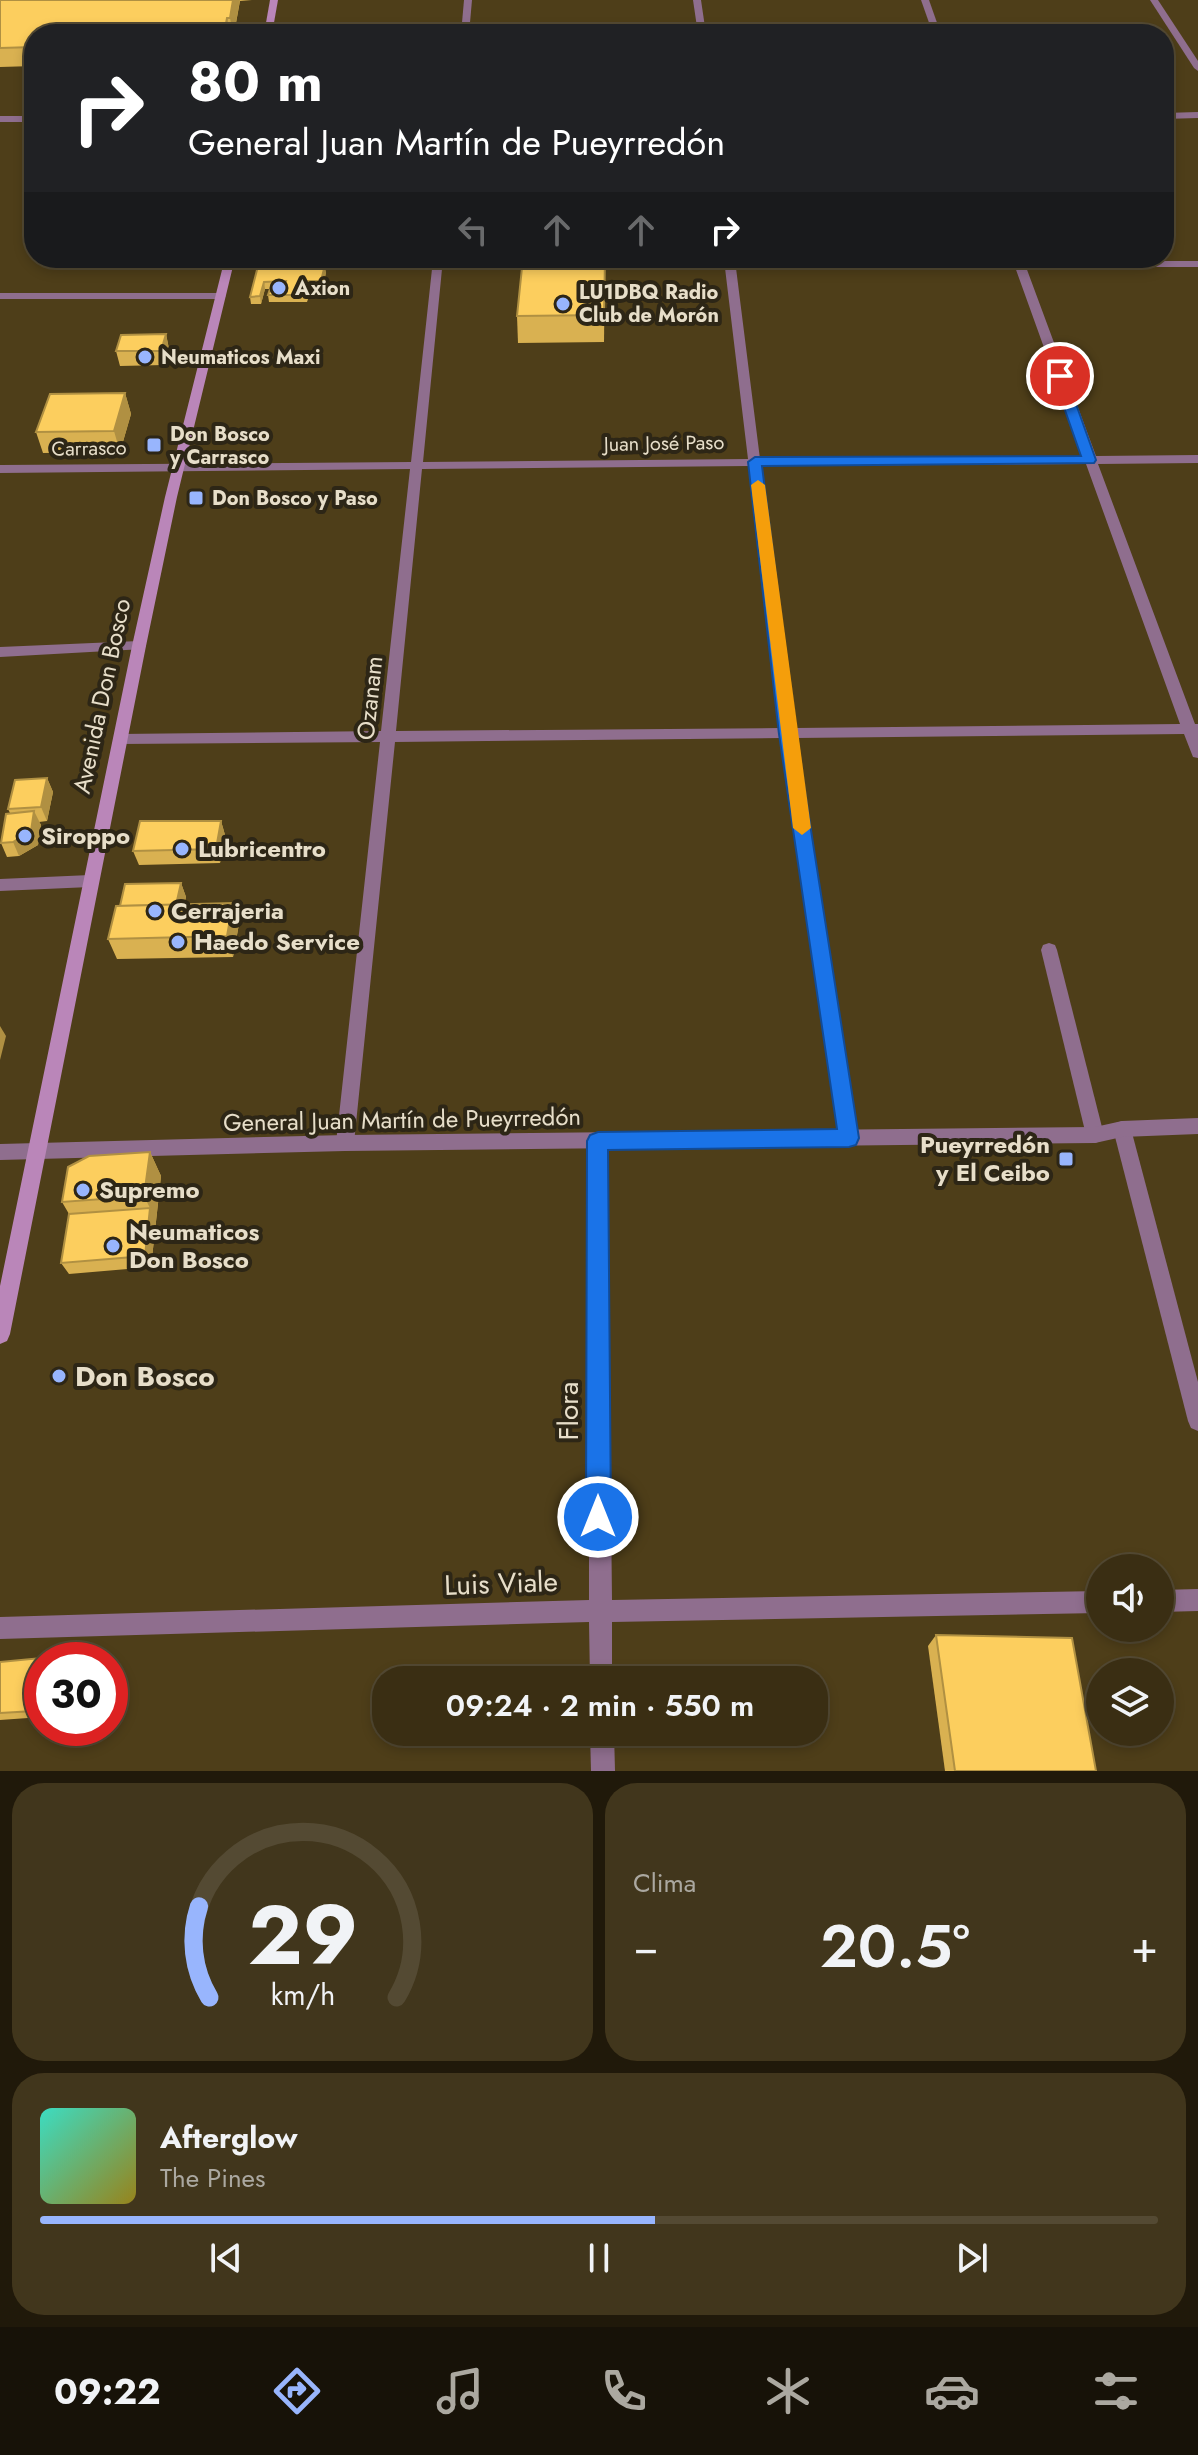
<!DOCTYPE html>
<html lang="es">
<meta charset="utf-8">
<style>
body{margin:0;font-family:Jost,sans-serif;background:#41361c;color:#f1f3f6;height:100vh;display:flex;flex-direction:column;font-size:30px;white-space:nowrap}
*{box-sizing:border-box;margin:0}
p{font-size:26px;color:#aba8a0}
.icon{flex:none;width:44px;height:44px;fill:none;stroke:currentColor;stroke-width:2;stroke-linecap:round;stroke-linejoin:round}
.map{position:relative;height:1771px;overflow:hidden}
.panel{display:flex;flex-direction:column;gap:12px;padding:12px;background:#20190a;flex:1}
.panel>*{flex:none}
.hud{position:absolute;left:24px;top:24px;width:1150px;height:244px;border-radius:32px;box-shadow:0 4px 12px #0003,0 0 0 2px #544a33;background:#202124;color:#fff;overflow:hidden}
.controls{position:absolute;left:1086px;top:1554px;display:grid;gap:16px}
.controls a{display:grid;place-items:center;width:88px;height:88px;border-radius:50%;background:#3a2e13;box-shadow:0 4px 12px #0003,0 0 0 2px #544a33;font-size:40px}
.speed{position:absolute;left:24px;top:1642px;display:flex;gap:16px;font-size:40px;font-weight:700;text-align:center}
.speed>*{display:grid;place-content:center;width:104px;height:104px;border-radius:50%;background:#3a2e13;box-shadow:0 4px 12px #0003,0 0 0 2px #544a33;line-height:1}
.speed .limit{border:12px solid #d22;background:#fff;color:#111}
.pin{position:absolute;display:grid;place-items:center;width:68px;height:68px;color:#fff;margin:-34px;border:4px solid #fff;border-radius:50%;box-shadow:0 2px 8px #0007}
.me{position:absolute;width:88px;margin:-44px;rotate:0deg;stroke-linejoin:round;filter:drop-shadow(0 0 6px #0008)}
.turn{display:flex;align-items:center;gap:28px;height:168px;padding:0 32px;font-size:36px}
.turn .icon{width:104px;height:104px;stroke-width:2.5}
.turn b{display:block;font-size:56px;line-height:68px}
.lanes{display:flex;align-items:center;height:76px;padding:0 32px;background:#0003;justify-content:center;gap:40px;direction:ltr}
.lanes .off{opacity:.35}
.big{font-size:60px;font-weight:600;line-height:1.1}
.panel .card{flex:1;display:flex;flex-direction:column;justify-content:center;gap:12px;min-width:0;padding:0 28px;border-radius:32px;background:#41361c}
.panel .dial{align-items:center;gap:0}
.dial svg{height:208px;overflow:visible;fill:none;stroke:#544a33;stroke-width:7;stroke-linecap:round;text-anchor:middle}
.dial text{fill:#f1f3f6;stroke:none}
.song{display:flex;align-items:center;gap:24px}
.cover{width:96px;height:96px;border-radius:12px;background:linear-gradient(135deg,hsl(170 70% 55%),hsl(50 70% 35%))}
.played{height:8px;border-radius:4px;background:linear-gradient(90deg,#98b5fd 55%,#544a33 55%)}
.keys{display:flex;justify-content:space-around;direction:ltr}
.heat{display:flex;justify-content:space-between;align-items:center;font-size:44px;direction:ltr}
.panel .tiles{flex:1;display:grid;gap:12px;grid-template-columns:1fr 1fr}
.card:last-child{grid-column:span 2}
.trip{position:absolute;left:372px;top:1666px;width:456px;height:80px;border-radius:32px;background:#3a2e13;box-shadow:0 4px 12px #0003,0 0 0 2px #544a33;font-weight:600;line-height:80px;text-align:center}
.tabs{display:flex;height:128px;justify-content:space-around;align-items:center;background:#171208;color:#aba8a0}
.tabs .icon{width:56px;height:56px}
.tabs .current{color:#98b5fd}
.tabs b{font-size:36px;color:#f1f3f6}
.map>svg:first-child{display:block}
</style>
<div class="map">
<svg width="1198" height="1771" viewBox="0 0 1198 1771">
<rect width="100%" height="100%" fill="#4e3e19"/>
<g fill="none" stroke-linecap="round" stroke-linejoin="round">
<!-- minor -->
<g fill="#8f6e8e" fill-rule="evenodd">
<path d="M 464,0 L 472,0 L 469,34 L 461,34 Z"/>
<path d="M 693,0 L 701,0 L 706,34 L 698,34 Z"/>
<path d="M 921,0 L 929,0 L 941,34 L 933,34 Z"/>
<path d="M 1150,0 L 1158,0 L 1198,61 L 1198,71 L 1194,68 Z"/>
<path d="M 434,258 L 442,258 L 443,263 L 543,263 L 548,266 L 543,269 L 442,269 L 423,462 L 748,459 L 725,268 L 586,268 L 581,265 L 582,263 L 724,262 L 724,258 L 734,258 L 735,262 L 1013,261 L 1012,258 L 1022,258 L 1023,261 L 1198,261 L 1198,267 L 1026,267 L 1096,456 L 1198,455 L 1198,463 L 1098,464 L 1195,724 L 1198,724 L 1198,758 L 1193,757 L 1184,734 L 796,738 L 858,1138 L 855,1144 L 849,1146 L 843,1144 L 840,1138 L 781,738 L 395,742 L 354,1143 L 351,1149 L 345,1151 L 339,1149 L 336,1143 L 380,742 L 120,744 L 113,739 L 120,734 L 381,731 L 410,469 L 0,473 L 0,465 L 411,462 L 432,269 L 306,269 L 301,266 L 306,263 L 432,263 ZM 1015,267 L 1083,456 L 760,459 L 736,268 ZM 1086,464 L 1180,724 L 795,728 L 761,466 ZM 749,466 L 780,728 L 396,731 L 422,469 Z"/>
<path d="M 228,262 L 279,263 L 284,266 L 279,269 L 224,267 L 224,263 Z"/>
<path d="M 0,293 L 221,293 L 226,296 L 221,299 L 0,299 Z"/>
<path d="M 139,641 L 146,646 L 144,649 L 0,657 L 0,647 Z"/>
<path d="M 1049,943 L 1055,945 L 1057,950 L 1104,1135 L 1101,1141 L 1095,1143 L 1089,1141 L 1086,1135 L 1041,950 L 1043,945 Z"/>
<path d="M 1122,1121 L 1128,1123 L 1131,1129 L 1198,1382 L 1198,1431 L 1191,1428 L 1188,1421 L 1113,1129 L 1116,1123 Z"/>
<path d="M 598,1133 L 604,1135 L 607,1141 L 612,1600 L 1100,1591 L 1100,1613 L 612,1622 L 612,1680 L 590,1680 L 589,1622 L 0,1639 L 0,1617 L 589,1600 L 589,1141 L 592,1135 Z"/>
<path d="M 1198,1589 L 1198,1611 L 1160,1612 L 1160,1590 Z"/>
<path d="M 590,1732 L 614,1732 L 615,1771 L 591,1771 Z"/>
</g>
<!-- tertiary -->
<g fill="#8f6e8e" fill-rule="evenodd">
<path d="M 1198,112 L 1198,118 L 1164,119 L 1164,113 Z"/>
<rect x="0" y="116" width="34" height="6"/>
<path d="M 90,875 L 96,877 L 98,881 L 96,885 L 90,887 L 0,891 L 0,879 Z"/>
<path d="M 1198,1118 L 1198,1134 L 1122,1137 L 1095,1143 L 345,1151 L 0,1160 L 0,1144 L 345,1135 L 1095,1127 L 1122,1121 Z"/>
</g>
<!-- secondary -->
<g fill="#ba86b9" fill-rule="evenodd">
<path d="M 270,0 L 278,0 L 272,34 L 264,34 Z"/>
<path d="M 225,258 L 235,258 L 177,497 L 146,646 L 10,1334 L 7,1341 L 0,1344 L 0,1286 L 132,646 L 165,497 Z"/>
</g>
</g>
<!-- wall -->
<g fill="#d9b151">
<path d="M 0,0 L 252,0 L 240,1 L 234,34 L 34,34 L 34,66 L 0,67 Z"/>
<path d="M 605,258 L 604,342 L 518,343 L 517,316 Z"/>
<path d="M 258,266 L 326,272 L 323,288 L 302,288 L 308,289 L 309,296 L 307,302 L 269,302 L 268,295 L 284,289 L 265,289 L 261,304 L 251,304 L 250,297 Z"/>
<path d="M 166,334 L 169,349 L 164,365 L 120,366 L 116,351 Z"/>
<path d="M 125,393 L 131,414 L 120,452 L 43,453 L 36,432 Z"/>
<path d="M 47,778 L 53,792 L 47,821 L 39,822 L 41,825 L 38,845 L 19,856 L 7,857 L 1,843 L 10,813 L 8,809 Z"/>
<path d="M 221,821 L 225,835 L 220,863 L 139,865 L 133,851 Z"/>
<path d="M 181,883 L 186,897 L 184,905 L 239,924 L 233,957 L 117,959 L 108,939 L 120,906 Z"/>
<path d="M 150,1152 L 161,1176 L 151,1267 L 69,1274 L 61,1263 L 69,1214 L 62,1202 Z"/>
<path d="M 936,1635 L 1096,1771 L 945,1771 L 928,1646 Z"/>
<path d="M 42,1660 L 42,1717 L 0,1720 L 0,1662 Z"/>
</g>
<!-- shaded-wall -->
<g fill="#b09042">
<path d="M 233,0 L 240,0 L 234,34 L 233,34 L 230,18 Z"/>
<path d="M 227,18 L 230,34 L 224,34 Z"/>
<path d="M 325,265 L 326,272 L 323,288 L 321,281 Z"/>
<path d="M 264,282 L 265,289 L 261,304 L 260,296 Z"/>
<path d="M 166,334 L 169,349 L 164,365 L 161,351 Z"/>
<path d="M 125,393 L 131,414 L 120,452 L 114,431 Z"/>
<path d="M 47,778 L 53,792 L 47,821 L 41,807 Z"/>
<path d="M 34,811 L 41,825 L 38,845 L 19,856 L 13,842 Z"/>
<path d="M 221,821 L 225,835 L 220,863 L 216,849 Z"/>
<path d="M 181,883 L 186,897 L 179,925 L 174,912 Z"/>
<path d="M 233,903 L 239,924 L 233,957 L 227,936 Z"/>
<path d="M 0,1026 L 6,1036 L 0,1060 Z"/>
<path d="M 150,1152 L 161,1176 L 151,1267 L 145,1256 L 150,1208 L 144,1196 Z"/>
<path d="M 41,1658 L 44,1660 L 42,1660 L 42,1716 L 34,1711 Z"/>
</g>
<!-- building -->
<g fill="#fcce5e" stroke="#b09042" stroke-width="2">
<path d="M 0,0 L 233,0 L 230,18 L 227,18 L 224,34 L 34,34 L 34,47 L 0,48 Z"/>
<path d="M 292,25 L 312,25 L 311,29 L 292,29 L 291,31 L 290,31 Z"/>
<path d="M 292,29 L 378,29 L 377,34 L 290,34 Z"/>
<path d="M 523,258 L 605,258 L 604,315 L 517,316 Z"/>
<path d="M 325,265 L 321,281 L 301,281 L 299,289 L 308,289 L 306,295 L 268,295 L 270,289 L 284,289 L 286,281 L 264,282 L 260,296 L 250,297 L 258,266 Z"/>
<path d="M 166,334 L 161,351 L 116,351 L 121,335 Z"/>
<path d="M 125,393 L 114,431 L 36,432 L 50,394 Z"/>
<path d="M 47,778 L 41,807 L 8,809 L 15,780 Z"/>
<path d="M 34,811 L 31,831 L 13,842 L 1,843 L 6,814 Z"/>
<path d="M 140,821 L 221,821 L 216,849 L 133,851 Z"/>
<path d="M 181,883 L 176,905 L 120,906 L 125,884 Z"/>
<path d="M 233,903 L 227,936 L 108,939 L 116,906 Z"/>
<path d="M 150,1152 L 144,1196 L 62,1202 L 68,1167 L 89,1156 Z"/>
<path d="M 150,1208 L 145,1256 L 61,1263 L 69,1214 Z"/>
<path d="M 936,1635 L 1072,1638 L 1096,1771 L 955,1771 Z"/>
<path d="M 41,1658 L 34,1711 L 0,1713 L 0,1662 Z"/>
</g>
<!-- route -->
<path fill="#1a73e8" stroke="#114b97" stroke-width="2" d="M 1060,372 L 1066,376 L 1096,460 L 1094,463 L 762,466 L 796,734 L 859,1138 L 856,1145 L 849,1147 L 608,1150 L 611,1517 L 607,1525 L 598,1529 L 590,1525 L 586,1517 L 587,1141 L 590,1135 L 598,1132 L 837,1129 L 779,734 L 748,462 L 755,457 L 1081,456 L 1053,376 Z"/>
<!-- slow -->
<path fill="#f59e0b" d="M 758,480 L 765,485 L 811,828 L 802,835 L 793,828 L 751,485 Z"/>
<!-- markers -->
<g fill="#98b5fd" stroke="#2d2616" stroke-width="3">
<circle cx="279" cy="288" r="8"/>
<circle cx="563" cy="304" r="8"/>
<circle cx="145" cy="357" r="8"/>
<rect x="146" y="437" width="16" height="16" rx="4"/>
<rect x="188" y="490" width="16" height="16" rx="4"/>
<circle cx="25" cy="836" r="8"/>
<circle cx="182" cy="849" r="8"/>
<circle cx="155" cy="911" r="8"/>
<circle cx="178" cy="942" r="8"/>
<rect x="1058" y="1151" width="16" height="16" rx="4"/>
<circle cx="83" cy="1190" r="8"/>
<circle cx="113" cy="1246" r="8"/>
<circle cx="59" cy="1376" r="8"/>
</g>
<g text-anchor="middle" stroke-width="8" stroke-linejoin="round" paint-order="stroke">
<!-- far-poi labels -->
<g font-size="20" font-weight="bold" fill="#e7dec9" stroke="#2d2616" text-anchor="start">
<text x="295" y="295">Axion</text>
<text x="579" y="299">LU1DBQ Radio<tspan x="579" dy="23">Club de Morón</tspan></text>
<text x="161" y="364">Neumaticos Maxi</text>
<text x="170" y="441">Don Bosco<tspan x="170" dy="23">y Carrasco</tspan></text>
<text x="212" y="505">Don Bosco y Paso</text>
</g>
<!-- far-street labels -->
<g font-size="20" fill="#e7dec9" stroke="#2d2616">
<text transform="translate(664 443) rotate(-1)" y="7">Juan José Paso</text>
<text transform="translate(89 448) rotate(-1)" y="7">Carrasco</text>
</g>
<!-- street labels -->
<g font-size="24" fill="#e7dec9" stroke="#2d2616">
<text transform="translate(102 696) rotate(-78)" y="8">Avenida Don Bosco</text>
<text transform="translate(370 698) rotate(-84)" y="8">Ozanam</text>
<text transform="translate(402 1120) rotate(-1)" y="8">General Juan Martín de Pueyrredón</text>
</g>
<!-- poi labels -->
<g font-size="24" font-weight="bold" fill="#e7dec9" stroke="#2d2616" text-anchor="start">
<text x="41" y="844">Siroppo</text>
<text x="198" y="857">Lubricentro</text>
<text x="171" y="919">Cerrajeria</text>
<text x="194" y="950">Haedo Service</text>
<text x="1050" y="1153" text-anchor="end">Pueyrredón<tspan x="1050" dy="28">y El Ceibo</tspan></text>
<text x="99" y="1198">Supremo</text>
<text x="129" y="1240">Neumaticos<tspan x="129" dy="28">Don Bosco</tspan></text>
</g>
<!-- near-poi labels -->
<g font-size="28" font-weight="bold" fill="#e7dec9" stroke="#2d2616" text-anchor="start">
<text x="75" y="1386">Don Bosco</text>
</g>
<!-- near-street labels -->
<g font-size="28" fill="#e7dec9" stroke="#2d2616">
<text transform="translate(568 1411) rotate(-90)" y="10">Flora</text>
<text transform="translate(501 1583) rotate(-2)" y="10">Luis Viale</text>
</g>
</g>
</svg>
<div class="controls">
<a><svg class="icon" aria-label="sound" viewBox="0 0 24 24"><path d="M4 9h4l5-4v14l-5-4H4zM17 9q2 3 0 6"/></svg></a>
<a><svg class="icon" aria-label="layers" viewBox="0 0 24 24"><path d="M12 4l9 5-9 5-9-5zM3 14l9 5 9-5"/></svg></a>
</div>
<div class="speed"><div class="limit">30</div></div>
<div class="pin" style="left:1060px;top:376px;background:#d93025"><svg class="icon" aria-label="arrive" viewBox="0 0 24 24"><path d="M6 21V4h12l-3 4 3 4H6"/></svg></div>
<svg class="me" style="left:598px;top:1517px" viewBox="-20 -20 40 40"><circle r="17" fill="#1a73e8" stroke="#fff" stroke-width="3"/><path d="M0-11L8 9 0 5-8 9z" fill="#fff"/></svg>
<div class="trip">09:24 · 2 min · 550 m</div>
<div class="hud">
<div class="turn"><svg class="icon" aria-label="right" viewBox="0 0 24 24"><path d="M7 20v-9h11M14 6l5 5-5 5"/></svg><div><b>80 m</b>General Juan Martín de Pueyrredón</div></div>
<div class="lanes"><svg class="icon off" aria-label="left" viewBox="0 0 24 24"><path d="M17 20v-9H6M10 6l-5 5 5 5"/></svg><svg class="icon off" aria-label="ahead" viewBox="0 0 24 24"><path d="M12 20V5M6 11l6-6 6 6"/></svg><svg class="icon off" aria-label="ahead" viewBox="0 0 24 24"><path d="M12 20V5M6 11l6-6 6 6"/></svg><svg class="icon" aria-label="right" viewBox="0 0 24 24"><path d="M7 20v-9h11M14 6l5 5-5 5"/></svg></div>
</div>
</div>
<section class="panel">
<div class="tiles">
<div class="card dial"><svg viewBox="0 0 100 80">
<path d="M14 69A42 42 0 1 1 86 69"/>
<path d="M14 69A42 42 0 0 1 10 34" stroke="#98b5fd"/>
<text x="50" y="56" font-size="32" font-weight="700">29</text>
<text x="50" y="72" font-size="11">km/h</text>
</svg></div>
<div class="card"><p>Clima</p>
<div class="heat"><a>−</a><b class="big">20.5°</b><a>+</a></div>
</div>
<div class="card">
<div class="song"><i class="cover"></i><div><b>Afterglow</b><p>The Pines</p></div></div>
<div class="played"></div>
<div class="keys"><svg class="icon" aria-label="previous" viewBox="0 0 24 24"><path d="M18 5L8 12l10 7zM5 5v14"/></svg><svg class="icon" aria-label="pause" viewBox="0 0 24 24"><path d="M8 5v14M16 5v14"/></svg><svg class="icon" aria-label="next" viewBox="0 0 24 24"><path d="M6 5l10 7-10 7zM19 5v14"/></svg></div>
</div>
</div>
</section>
<nav class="tabs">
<b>09:22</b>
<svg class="icon current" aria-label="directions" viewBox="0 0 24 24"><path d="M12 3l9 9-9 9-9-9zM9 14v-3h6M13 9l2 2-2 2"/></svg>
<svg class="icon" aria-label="music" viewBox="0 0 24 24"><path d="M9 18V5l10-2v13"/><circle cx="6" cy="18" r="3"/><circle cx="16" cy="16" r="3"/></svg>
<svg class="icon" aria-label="phone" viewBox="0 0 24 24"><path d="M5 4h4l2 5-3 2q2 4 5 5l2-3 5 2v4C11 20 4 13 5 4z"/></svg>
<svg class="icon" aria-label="climate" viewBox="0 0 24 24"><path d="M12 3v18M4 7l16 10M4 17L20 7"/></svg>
<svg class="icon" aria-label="car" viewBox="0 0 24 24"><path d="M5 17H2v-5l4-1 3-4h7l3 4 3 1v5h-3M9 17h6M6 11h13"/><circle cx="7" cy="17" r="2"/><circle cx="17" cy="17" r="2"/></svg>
<svg class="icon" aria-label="filters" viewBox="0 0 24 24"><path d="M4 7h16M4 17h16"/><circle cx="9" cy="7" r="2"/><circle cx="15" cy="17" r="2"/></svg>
</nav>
